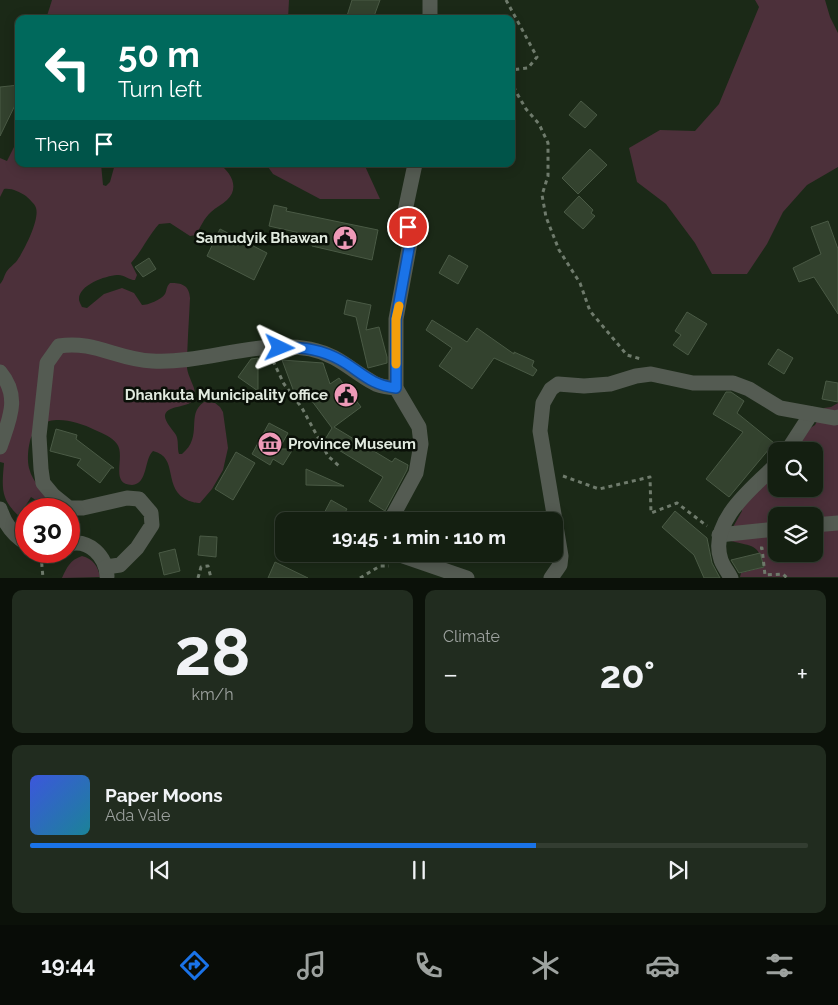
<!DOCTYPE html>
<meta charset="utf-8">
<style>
body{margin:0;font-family:Raleway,sans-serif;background:#212c1f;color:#f1f3f6;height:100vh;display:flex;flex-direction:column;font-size:19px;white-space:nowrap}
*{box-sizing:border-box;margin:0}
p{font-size:16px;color:#9da29f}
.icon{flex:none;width:28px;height:28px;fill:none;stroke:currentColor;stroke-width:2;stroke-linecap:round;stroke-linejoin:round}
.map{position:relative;height:578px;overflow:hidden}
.details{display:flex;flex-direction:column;gap:12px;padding:12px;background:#0b1109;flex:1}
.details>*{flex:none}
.top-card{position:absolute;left:15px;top:15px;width:500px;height:152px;border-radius:10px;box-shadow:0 2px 12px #0003,0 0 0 1px #333d31;background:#00695c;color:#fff;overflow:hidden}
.buttons{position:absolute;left:768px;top:442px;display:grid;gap:10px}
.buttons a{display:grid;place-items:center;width:55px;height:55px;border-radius:10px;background:#141f11;box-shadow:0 2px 12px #0003,0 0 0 1px #333d31;font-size:25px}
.speed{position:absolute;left:15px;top:498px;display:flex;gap:10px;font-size:25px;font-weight:700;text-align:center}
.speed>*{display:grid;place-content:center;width:65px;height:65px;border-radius:50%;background:#141f11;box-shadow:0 2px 12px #0003,0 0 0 1px #333d31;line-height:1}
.speed .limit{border:8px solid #d22;background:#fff;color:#111}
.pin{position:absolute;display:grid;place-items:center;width:42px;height:42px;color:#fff;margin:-21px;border:2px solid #fff;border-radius:50%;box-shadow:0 1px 5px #0007}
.me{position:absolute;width:55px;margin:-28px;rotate:92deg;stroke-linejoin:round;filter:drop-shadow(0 0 4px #0008)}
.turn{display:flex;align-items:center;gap:18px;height:105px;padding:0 20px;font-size:22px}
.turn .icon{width:65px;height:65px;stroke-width:2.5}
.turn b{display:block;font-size:35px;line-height:42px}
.then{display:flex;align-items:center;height:48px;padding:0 20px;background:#0003;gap:10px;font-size:19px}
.big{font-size:38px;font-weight:700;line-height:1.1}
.details .widget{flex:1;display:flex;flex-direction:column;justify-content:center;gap:8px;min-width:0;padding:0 18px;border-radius:10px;background:#212c1f}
.details .dial{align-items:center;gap:0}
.dial b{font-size:65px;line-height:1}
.song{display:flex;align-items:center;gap:15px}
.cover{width:60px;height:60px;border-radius:8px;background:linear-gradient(135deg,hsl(230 70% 55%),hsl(190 70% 35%))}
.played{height:5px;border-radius:2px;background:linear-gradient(90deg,#1a73e8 65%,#333d31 65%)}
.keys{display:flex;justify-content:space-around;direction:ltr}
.heat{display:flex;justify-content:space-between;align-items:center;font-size:28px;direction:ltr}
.details .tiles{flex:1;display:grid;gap:12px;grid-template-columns:1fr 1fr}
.widget:last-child{grid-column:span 2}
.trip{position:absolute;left:275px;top:512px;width:288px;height:50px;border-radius:10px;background:#141f11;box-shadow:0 2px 12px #0003,0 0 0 1px #333d31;font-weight:700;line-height:50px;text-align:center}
.tabs{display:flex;height:80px;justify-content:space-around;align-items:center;background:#080c07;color:#9da29f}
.tabs .icon{width:35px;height:35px}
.tabs .current{color:#1a73e8}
.tabs b{font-size:22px;color:#f1f3f6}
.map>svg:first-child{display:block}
</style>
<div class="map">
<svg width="838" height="578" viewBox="0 0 838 578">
<rect width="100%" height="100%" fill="#1b2917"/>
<!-- green -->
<g fill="#4c303a" fill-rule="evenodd">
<path d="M 52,0 L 289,0 L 288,19 L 46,19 Z"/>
<path d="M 755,0 L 825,0 L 830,17 L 838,33 L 838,167 L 807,185 L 783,212 L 767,244 L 747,274 L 712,274 L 695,243 L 666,204 L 637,182 L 629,148 L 660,130 L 695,131 L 719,104 L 759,7 Z"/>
<path d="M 19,137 L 19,164 L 101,164 L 103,185 L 106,186 L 110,182 L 115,164 L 219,164 C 231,172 240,188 227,200 C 222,205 216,207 211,212 C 204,218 200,228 196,235 L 190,236 L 170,223 L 159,224 C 148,236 142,251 131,263 L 137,275 L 135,280 C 129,280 123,274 117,275 C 105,276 78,285 79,300 C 79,301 82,307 82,307 L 87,308 L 104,294 L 122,288 L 134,293 L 142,305 C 148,305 161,300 165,294 C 167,290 166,287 170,283 C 182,283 189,285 190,298 C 189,321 187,345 187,368 C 188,377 195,386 195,394 C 196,410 168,403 165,415 C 164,421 173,430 176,435 C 179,441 177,448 179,454 L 182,454 C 204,436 185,415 204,402 L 215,403 L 220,407 L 223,412 L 228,448 L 223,470 L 212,489 L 200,503 C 195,503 193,502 189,501 C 161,489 180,457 153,451 C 144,459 148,484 132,485 C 109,485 126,456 117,444 C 112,437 102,433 95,430 C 72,419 39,411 30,441 C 28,449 27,460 29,468 C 33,484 45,493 56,504 L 51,509 L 31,497 L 19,516 C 0,499 2,487 4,463 L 0,462 L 0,284 C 4,280 4,275 7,271 C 10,267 13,265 16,262 C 23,253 40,220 36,208 C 35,204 29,199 26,196 C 19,192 12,188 4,189 L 0,197 L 0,158 L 7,161 Z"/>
<path d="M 266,164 L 364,164 L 380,199 L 320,199 L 273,174 Z"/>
<path d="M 838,403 L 838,577 L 740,577 L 741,573 L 764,567 C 758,543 753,547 731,541 L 733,527 L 742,511 L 742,504 L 776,455 L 776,489 L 814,489 L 814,451 L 779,451 L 786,443 L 815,425 L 824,408 L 831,407 ZM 776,516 L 814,516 L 814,554 L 776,554 Z"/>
<path d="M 82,556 C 93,559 98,566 100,577 L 62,578 C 67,567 70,560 82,556 Z"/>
</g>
<!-- building -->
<g fill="#33422e" stroke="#4a5a45">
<path d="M 352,0 L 380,0 L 373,19 L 346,19 Z"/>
<path d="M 19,85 L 19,97 L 0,136 L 0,87 Z"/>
<path d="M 581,101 L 597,115 L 585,128 L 569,115 Z"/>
<path d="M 590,149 L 607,165 L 578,194 L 562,178 Z"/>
<path d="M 579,196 L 593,210 L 591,213 L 595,216 L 583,229 L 564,212 Z"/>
<path d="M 274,205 L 287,208 L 286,211 L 378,230 L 372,260 L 312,246 L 313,239 L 299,236 L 300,233 L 269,226 Z"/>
<path d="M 828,221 L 838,249 L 838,314 L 814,277 L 799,282 L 793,268 L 821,254 L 811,227 Z"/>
<path d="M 220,229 L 267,253 L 254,280 L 207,256 Z"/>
<path d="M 449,255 L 468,266 L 458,284 L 439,273 Z"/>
<path d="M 149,258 L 156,269 L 143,277 L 135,267 Z"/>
<path d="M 347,300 L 371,305 L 366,330 L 379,327 L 387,357 L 387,363 L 368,368 L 356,317 L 344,314 Z"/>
<path d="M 687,312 L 707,324 L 688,355 L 673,345 L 681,335 L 675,331 Z"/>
<path d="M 432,320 L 467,342 L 477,328 L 514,354 L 514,352 L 534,361 L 532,366 L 537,370 L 533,376 L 494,358 L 472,389 L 439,366 L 452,348 L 426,330 Z"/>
<path d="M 778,349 L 793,358 L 784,374 L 768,364 Z"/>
<path d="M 258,358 L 258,391 L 238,377 L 251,359 Z"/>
<path d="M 282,360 L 323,363 L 330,384 L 339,378 L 361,407 L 334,427 L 392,462 L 395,458 L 408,465 L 407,470 L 385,511 L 369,501 L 383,477 L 324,441 L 332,428 L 303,389 L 294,392 Z"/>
<path d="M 826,381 L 838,383 L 838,402 L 822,399 Z"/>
<path d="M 726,392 L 731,392 L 744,401 L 737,413 L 774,443 L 729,497 L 706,479 L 743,432 L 713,414 Z"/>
<path d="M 269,423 L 288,433 L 279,449 L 293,449 L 283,465 L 273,459 L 270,465 L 252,454 Z"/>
<path d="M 56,429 L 77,435 L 76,439 L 114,468 L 111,468 L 100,483 L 77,465 L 81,459 L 50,451 Z"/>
<path d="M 236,452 L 255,463 L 233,500 L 215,489 Z"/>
<path d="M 306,469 L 344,486 L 306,485 Z"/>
<path d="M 331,500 L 347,509 L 340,521 L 320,521 Z"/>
<path d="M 675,511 L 707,538 L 712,563 L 720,578 L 704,578 L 694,555 L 662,527 Z"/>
<path d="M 200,536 L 217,537 L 216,557 L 198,555 Z"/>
<path d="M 175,549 L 180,571 L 164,575 L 159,553 Z"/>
<path d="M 760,553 L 764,567 L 739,573 L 731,560 Z"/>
<path d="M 275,562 L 308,578 L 268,578 Z"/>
</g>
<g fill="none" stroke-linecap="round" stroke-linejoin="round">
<!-- path -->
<g stroke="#6f7b6c" stroke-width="3" stroke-dasharray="4 4" stroke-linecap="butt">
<path d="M 506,0 L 537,57 L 528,68 L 511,70"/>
<path d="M 511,71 L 515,90 L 526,109 L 539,124 L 548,143 L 548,176 L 542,195 L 546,217 L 559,250 L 580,283 L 590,311 L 627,355 L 641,359"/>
<path d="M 273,361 L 284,384 L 302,408 L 328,456 L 339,466"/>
<path d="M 563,476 L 599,489 L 650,477 L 651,513 L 677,503 L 707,526"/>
<path d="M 760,548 L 762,548 L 765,575 L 783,574 L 787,578"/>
<path d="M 41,555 L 43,578"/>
<path d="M 198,578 L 201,567 L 208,566 L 211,578"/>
<path d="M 360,578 L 380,566 L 389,566"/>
</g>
<!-- minor -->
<g stroke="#545b52" stroke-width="15">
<path d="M 430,19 L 430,0"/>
<path d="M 0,372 C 21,397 9,420 0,447"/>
<path d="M 787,451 L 811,414"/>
<path d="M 0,509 C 5,525 13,535 26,543"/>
<path d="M 390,521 L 416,473 L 421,444 L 419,427 L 396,388 L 396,319 L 410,243 L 405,211 L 415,164"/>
<path d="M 814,525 L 838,523"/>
<path d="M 719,535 L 776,529"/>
<path d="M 69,544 C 89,539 106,556 107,576"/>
<path d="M 397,554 L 467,578"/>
<path d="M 106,567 L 120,565 L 137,548 L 152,525 L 151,513 L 139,499 L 127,498 L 83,508 L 69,508 L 53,495 L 43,483 L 41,469 L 39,436 L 47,363 L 59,346 C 93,340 119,360 152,361 C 205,364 257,339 310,349 C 339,355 350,370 374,383 C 380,387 388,387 396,388"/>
<path d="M 551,578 L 560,565 L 561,556 L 540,431 L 543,403 L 551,389 L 558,384 L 584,386 L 610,384 L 636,376 L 651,374 L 693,383 L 733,383 L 749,389 L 780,408 L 835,418 L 838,417"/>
<path d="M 731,578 C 728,572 723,566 721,560 C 708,522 752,488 776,465"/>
</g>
</g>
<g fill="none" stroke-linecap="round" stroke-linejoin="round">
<defs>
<path id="route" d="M 280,348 C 303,346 327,351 347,364 C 365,376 373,385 396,388 L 396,319 L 410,243 L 408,227"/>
</defs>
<!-- route casing -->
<use href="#route" stroke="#114b97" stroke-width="12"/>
<!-- route -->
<use href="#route" stroke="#1a73e8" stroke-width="9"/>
<!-- slow -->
<path stroke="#f59e0b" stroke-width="9" d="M 396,364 L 396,319 L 399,306"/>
</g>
<!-- icons -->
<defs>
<symbol id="civic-disc" viewBox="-11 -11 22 22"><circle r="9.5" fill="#ef9ab8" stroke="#0a1008"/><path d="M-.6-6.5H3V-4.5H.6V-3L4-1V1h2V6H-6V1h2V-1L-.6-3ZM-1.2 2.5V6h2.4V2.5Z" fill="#111"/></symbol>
<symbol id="museum-disc" viewBox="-11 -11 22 22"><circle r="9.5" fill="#ef9ab8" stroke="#0a1008"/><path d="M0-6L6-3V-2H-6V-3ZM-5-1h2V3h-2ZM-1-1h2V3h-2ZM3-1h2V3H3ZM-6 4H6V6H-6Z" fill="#111"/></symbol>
</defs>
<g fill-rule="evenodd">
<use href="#civic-disc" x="331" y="224" width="28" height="28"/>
<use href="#civic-disc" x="332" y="381" width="28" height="28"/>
<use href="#museum-disc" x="256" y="430" width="28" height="28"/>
</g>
<g text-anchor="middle" stroke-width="5" stroke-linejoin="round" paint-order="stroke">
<!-- poi labels -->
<g font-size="15" font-weight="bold" fill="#e1eadf" stroke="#0a1008" text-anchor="end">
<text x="328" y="243">Samudyik Bhawan</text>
<text x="328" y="400">Dhankuta Municipality office</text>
<text x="288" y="449" text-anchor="start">Province Museum</text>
</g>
</g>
</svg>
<div class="buttons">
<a><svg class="icon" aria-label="search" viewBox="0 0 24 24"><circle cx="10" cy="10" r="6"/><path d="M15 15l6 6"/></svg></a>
<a><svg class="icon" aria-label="layers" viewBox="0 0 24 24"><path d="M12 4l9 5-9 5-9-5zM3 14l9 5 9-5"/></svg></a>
</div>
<div class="speed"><div class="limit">30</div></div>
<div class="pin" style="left:408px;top:227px;background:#d93025"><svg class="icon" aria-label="arrive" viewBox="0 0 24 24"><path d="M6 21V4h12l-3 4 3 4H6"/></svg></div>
<svg class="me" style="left:280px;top:348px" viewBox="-20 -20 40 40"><path d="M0-17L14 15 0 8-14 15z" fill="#1a73e8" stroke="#fff" stroke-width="4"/></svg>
<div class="trip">19:45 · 1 min · 110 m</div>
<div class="top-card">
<div class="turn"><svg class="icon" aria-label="left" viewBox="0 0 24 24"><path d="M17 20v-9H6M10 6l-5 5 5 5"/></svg><div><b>50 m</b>Turn left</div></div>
<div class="then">Then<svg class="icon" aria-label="arrive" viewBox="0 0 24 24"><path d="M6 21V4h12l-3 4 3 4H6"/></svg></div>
</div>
</div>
<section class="details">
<div class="tiles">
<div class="widget dial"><b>28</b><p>km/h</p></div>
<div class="widget"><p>Climate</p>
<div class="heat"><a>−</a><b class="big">20°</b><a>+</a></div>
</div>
<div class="widget">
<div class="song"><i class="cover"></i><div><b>Paper Moons</b><p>Ada Vale</p></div></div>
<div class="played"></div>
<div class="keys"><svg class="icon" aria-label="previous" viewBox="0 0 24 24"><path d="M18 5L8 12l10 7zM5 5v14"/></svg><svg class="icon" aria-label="pause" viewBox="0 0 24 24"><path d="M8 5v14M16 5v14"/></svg><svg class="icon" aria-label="next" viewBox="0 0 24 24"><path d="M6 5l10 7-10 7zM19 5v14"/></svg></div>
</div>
</div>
</section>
<nav class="tabs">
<b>19:44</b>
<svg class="icon current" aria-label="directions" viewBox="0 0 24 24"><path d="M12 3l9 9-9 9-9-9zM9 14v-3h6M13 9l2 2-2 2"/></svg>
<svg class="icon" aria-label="music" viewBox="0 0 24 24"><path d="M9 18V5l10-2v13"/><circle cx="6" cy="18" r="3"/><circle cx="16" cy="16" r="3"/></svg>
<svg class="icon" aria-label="phone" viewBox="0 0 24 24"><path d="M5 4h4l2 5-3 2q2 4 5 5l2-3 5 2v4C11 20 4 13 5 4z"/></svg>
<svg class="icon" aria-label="climate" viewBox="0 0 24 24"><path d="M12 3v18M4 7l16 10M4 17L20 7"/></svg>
<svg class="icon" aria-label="car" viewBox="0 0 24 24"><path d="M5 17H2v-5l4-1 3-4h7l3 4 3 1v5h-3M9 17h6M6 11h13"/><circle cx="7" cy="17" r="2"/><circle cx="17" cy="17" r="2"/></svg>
<svg class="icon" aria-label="filters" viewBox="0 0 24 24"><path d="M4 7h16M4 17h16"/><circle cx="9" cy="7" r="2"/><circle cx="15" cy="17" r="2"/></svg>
</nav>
